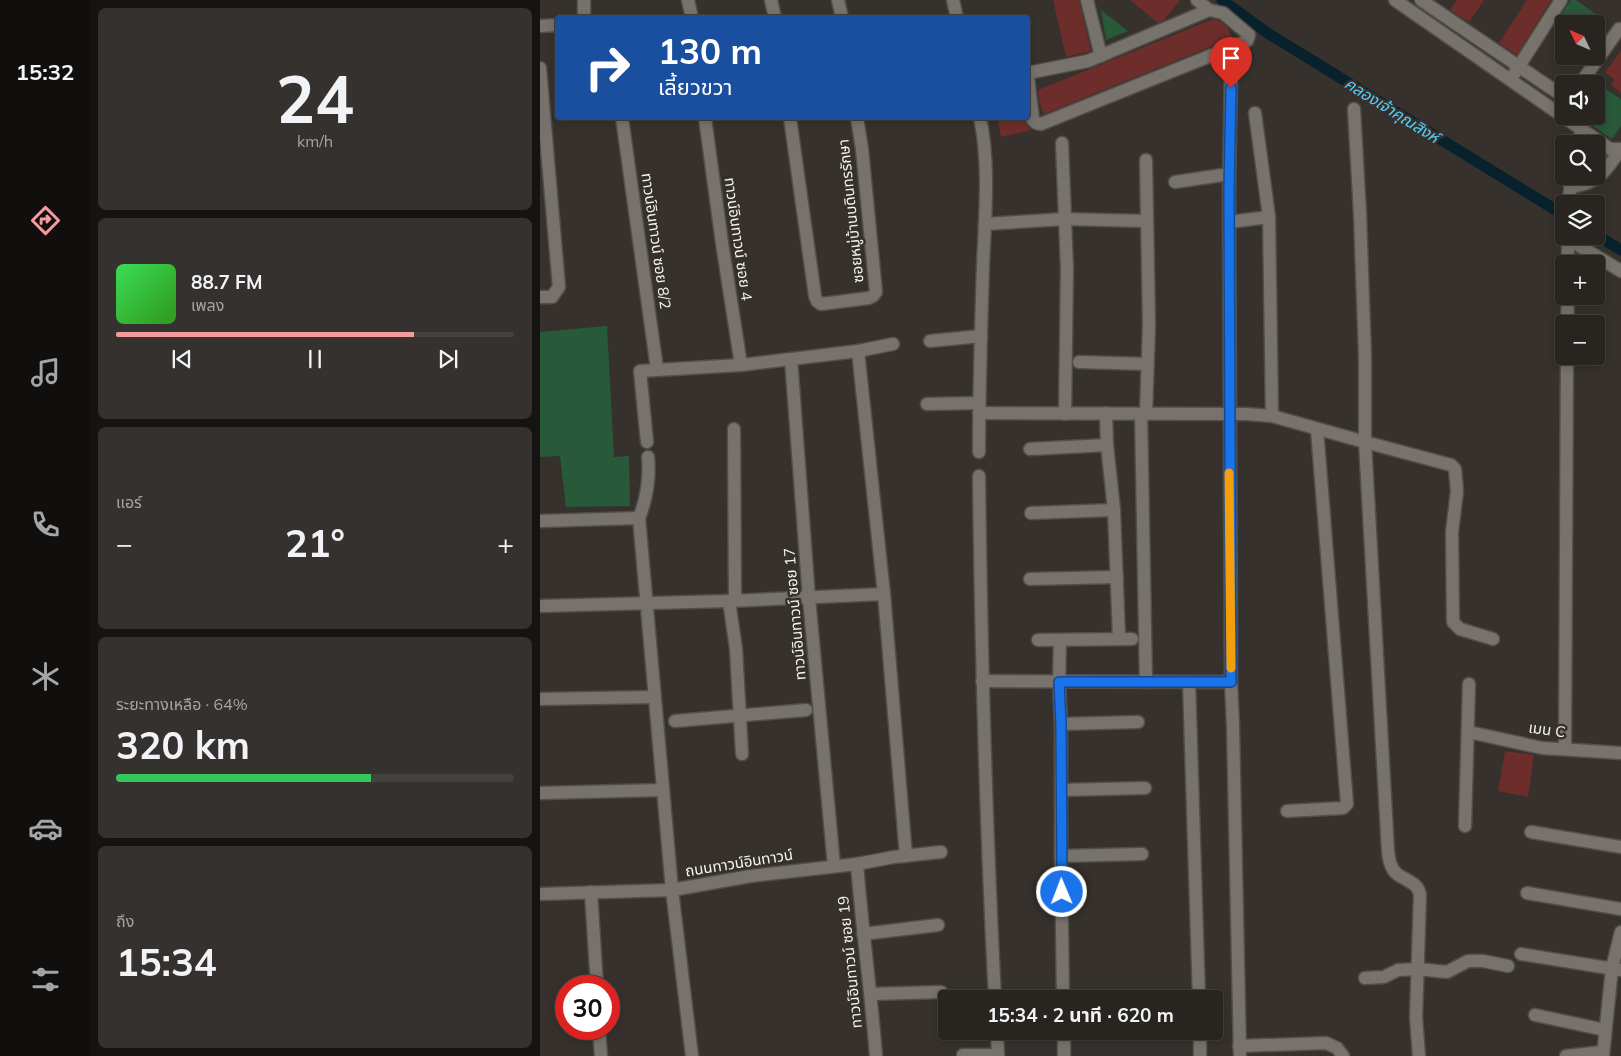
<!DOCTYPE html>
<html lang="th">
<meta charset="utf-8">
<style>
body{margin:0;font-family:Mulish,"Noto Sans Thai",sans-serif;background:#34312e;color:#f1f3f6;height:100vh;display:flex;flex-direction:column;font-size:19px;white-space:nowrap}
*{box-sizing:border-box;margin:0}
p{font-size:16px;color:#a5a5a5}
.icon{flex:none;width:28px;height:28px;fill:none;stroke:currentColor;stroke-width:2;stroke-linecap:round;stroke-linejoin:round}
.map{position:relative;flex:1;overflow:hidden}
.sheet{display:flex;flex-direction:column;gap:8px;padding:8px;background:#161412;width:450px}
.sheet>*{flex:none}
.guide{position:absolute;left:15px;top:15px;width:475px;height:105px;border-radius:5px;box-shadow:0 2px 8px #0003,0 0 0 1px #44423f;background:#1a4fa0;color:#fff;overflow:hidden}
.needle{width:32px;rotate:314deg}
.tools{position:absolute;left:1015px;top:15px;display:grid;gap:10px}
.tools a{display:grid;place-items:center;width:50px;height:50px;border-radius:5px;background:#282521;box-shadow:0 2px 8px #0003,0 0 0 1px #44423f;font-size:25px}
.speed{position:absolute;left:15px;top:975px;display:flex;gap:10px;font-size:25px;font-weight:700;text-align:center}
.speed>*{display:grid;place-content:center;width:65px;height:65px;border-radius:50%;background:#282521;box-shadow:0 2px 8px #0003,0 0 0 1px #44423f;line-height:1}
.speed .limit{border:8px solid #d22;background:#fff;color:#111}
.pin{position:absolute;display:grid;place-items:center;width:42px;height:42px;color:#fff;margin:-51px -21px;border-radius:50% 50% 50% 0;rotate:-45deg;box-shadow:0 0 5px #0007}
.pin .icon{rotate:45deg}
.me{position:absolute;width:55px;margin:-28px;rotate:359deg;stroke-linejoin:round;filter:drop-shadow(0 0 4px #0008)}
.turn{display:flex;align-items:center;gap:18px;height:105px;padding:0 20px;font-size:22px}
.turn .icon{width:65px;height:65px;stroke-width:2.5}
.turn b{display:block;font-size:35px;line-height:42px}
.big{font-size:38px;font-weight:700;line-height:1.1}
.sheet .tile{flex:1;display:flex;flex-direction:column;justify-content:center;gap:8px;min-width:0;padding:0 18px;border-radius:8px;background:#34312e}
.sheet .dial{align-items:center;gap:0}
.dial b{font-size:65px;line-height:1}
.song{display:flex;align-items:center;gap:15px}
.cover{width:60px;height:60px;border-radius:8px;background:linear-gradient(135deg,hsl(130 70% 55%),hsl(110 70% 35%))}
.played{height:5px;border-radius:2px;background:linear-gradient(90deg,#f49b9f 75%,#44423f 75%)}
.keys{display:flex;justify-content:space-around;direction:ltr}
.heat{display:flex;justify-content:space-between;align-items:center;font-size:28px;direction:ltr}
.charge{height:8px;border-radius:4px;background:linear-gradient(90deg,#34c759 64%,#44423f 0)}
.trip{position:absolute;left:398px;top:990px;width:285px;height:50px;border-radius:5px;background:#282521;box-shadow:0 2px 8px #0003,0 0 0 1px #44423f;font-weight:700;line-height:50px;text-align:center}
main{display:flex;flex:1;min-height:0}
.tab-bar{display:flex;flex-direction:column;width:90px;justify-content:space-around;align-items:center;background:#100f0d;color:#a5a5a5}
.tab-bar .icon{width:35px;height:35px}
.tab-bar .selected{color:#f49b9f}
.tab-bar b{font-size:22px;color:#f1f3f6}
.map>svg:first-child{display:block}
</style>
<main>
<nav class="tab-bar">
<b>15:32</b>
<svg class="icon selected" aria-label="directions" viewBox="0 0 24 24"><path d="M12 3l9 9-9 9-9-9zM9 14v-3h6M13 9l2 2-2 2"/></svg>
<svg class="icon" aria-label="music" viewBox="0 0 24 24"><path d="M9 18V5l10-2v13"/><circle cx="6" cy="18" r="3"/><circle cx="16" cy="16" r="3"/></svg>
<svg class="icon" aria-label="phone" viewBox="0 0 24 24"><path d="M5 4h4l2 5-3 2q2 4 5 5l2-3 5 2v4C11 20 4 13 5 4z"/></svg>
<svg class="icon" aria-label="climate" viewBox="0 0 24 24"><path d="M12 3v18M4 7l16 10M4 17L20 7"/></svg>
<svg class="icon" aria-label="car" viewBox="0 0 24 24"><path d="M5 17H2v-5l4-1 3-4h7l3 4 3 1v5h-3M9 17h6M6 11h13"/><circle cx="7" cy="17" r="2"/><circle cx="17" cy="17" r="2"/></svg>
<svg class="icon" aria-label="filters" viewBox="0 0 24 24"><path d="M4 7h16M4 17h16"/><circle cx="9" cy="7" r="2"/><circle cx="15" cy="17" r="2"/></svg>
</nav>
<section class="sheet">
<div class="tile dial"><b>24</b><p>km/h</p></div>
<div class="tile">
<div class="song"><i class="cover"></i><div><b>88.7 FM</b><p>เพลง</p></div></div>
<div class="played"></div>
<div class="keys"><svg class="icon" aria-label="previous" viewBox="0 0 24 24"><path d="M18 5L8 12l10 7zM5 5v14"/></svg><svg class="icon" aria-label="pause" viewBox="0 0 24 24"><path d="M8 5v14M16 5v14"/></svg><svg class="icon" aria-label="next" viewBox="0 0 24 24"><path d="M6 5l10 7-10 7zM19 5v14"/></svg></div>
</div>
<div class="tile"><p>แอร์</p>
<div class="heat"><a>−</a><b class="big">21°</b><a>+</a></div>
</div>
<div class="tile"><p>ระยะทางเหลือ · 64%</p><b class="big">320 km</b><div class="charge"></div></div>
<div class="tile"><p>ถึง</p><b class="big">15:34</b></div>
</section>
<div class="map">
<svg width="1081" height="1056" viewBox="0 0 1081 1056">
<rect width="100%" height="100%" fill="#36312c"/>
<!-- green -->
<g fill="#285939">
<path d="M 1031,0 L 1036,0 L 1061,18 L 1056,25 L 1056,24 L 1038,24 L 1022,13 Z"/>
<path d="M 561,10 L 588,31 L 566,40 Z"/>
<path d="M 1048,78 L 1081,99 L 1081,126 L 1072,139 L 1038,116 L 1056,116 L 1056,84 L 1044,84 Z"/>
<path d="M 67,326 L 74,457 L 89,456 L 90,506 L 26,507 L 20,456 L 0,457 L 0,332 Z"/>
</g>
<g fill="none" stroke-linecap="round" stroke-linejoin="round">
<!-- canal -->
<g stroke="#07222c" stroke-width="11">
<path d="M 682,0 L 729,34 L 1024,215"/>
<path d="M 1056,235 L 1081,250"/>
</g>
</g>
<!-- building -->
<g fill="#6d2d2a">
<path d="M 513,0 L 539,0 L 551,51 L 526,57 Z"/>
<path d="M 590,0 L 640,0 L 624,20 L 618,23 Z"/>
<path d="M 917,0 L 944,0 L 929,22 L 910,10 Z"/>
<path d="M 987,0 L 1011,0 L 977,55 L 959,43 Z"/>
<path d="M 673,19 L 679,21 L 687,27 L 692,38 L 504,114 L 499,102 L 498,90 Z"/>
<path d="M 1081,51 L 1081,93 L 1071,85 L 1075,80 L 1065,72 Z"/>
<path d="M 457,118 L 485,118 L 487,125 L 491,130 L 461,137 Z"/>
<path d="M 965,751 L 994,755 L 988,797 L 958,791 Z"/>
</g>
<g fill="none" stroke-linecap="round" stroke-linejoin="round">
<defs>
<g id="minor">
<path d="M 44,0 L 44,18"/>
<path d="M 148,0 L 152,18"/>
<path d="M 231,0 L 235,18"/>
<path d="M 298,0 L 302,18"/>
<path d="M 413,0 L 417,18"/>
<path d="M 547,0 L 561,56"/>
<path d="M 657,0 L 669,10"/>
<path d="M 855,0 L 1070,149 L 1081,149"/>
<path d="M 881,0 L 1024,97"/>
<path d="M 0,26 L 18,25"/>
<path d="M 0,68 L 19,287 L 12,297 L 0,297"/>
<path d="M 691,70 L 689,190 L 691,682 L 693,726 L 700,1056"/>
<path d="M 488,73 L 548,61 L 669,10 L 683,13 L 709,35 L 707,41 L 501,124 L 496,123 L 493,120 L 488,78"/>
<path d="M 974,74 L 1021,0"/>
<path d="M 1040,84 L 1079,29"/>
<path d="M 814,109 L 820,214 L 825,356 L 825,442 L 911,465 L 915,469 L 917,491 L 912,532 L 913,622 L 920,629 L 953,639"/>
<path d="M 715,113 L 729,217 L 732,416"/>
<path d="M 82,118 L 117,369"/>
<path d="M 165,118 L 182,243 L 201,365"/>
<path d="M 250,118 L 275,296 L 277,301 L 281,304 L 329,298 L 333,296 L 336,292 L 322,149 L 317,118"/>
<path d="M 522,143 L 527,269 L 525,414"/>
<path d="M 1038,144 L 1042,129"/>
<path d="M 606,160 L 609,325 L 606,414"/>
<path d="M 635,182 L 689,174"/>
<path d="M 1030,187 C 1058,184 1065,172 1080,150"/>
<path d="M 1028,204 L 1032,176"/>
<path d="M 689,222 L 729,217"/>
<path d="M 445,224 L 525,219 L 607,221"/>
<path d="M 1028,239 L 1081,271"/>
<path d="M 1028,264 L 1028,236"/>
<path d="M 1027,324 L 1028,296"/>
<path d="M 390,341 L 441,336"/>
<path d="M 318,351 L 344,594 L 366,856"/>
<path d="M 251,359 L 269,598 L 294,866"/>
<path d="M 539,362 L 607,364"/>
<path d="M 387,404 L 439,403"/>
<path d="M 439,413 L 706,414 L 732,416 L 825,442 L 848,851 C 849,859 850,868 857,874 C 866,881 878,882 880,895 L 876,1017 L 879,1056"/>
<path d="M 566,413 L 567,445 L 574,510 L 579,638"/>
<path d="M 601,414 L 606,682"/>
<path d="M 194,429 L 195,600"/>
<path d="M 107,442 L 100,371 L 201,365 L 318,351 L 353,344"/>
<path d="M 490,449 L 567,445"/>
<path d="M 439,452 C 439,390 441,328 443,265 C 445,219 450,163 440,118"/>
<path d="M 108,457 C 110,479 107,498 99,518 L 132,890 L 152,1056"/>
<path d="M 439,476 C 441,650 446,825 455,999"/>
<path d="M 491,513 L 574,510"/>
<path d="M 0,521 L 99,518"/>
<path d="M 490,579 L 577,577"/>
<path d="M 189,601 L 196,649 L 202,754"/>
<path d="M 0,606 L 189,601 L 344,594"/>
<path d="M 498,640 L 592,639"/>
<path d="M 520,640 L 519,682 L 521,724 L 521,856 L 523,999"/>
<path d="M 442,681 L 691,682"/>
<path d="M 649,682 L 659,999"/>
<path d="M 0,699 L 114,697"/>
<path d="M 135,721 L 266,710"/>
<path d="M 521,724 L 598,722"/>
<path d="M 929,732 L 1002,748 L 1081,753"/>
<path d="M 1025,749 L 1027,356"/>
<path d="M 521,790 L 605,788"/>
<path d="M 0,793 L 123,790"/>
<path d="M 747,811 L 803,808 L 807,804 L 777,429"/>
<path d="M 925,826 L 929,684"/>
<path d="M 991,832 L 1081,847"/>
<path d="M 521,856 L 602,854"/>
<path d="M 317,864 C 322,928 331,992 336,1056"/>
<path d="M 51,892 L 57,986"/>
<path d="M 987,893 L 1081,909"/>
<path d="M 0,894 L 132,890 L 211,876 L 317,864 L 354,857 L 401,852"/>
<path d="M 323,934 L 398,925"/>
<path d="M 981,954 L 1081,970"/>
<path d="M 825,978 L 844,977 L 858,970 L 878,969 L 907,972 L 928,961 L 943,961 L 968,966"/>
<path d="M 331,994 L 401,992"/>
<path d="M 995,1015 L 1065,1030"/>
<path d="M 59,1029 L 61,1056"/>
<path d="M 457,1031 L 458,1056"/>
<path d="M 524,1031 L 524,1056"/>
<path d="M 660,1031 L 660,1056"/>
<path d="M 699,1046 L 786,1043 L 797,1048 L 803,1056"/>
<path d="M 423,1055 L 458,1055"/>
<path d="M 1026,1056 L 1062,1052"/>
<path d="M 1063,1056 L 1072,968 L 1081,932"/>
</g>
</defs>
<!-- minor casing -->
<use href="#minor" stroke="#514e4a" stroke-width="15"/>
<!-- minor -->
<use href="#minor" stroke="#78726d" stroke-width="12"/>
</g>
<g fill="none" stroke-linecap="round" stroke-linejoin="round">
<defs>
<path id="route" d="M 522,892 L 521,724 L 519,682 L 691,682 L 689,190 L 691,88"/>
</defs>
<!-- route casing -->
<use href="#route" stroke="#114b97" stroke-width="12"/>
<!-- route -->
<use href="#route" stroke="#1a73e8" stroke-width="9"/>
<!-- slow -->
<path stroke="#f59e0b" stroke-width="9" d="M 689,473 L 691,668"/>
</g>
<g text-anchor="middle" stroke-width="5" stroke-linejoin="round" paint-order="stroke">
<!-- street labels -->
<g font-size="15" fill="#f7f4f1" stroke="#36312c">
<text transform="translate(311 211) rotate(-96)" y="5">ซอยหมู่บ้านบดินทรรักษา</text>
<text transform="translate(198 239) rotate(82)" y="5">ทาวน์อินทาวน์ ซอย 4</text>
<text transform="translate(116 241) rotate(82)" y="5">ทาวน์อินทาวน์ ซอย 8/2</text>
<text transform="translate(255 614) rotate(-95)" y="5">ทาวน์อินทาวน์ ซอย 17</text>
<text transform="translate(1007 730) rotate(8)" y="5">เมน C</text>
<text transform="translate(199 863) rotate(-9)" y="5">ถนนทาวน์อินทาวน์</text>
<text transform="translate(310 962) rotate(-96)" y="5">ทาวน์อินทาวน์ ซอย 19</text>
</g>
<!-- water labels -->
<g font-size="16" font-style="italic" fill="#57cefa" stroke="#36312c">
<text transform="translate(852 110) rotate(32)" y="6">คลองเจ้าคุณสิงห์</text>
</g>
</g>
</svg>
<div class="tools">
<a><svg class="needle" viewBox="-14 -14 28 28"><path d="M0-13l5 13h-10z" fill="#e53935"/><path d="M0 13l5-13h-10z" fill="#a5a5a5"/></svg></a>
<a><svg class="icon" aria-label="sound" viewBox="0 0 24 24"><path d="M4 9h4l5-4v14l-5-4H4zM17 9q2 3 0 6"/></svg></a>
<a><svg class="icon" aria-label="search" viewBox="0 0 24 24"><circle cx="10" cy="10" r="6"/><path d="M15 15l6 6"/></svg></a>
<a><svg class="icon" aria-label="layers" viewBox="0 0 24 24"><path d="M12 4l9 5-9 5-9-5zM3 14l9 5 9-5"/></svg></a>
<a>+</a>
<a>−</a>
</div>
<div class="speed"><div class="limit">30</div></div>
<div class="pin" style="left:691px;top:88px;background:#d93025"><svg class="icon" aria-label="arrive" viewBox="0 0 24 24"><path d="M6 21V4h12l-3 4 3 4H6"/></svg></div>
<svg class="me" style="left:522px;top:892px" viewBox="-20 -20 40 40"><circle r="17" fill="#1a73e8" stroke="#fff" stroke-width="3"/><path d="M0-11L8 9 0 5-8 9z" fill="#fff"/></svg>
<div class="trip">15:34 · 2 นาที · 620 m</div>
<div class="guide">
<div class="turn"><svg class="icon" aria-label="right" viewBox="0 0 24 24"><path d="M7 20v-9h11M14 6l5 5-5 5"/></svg><div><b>130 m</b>เลี้ยวขวา</div></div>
</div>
</div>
</main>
